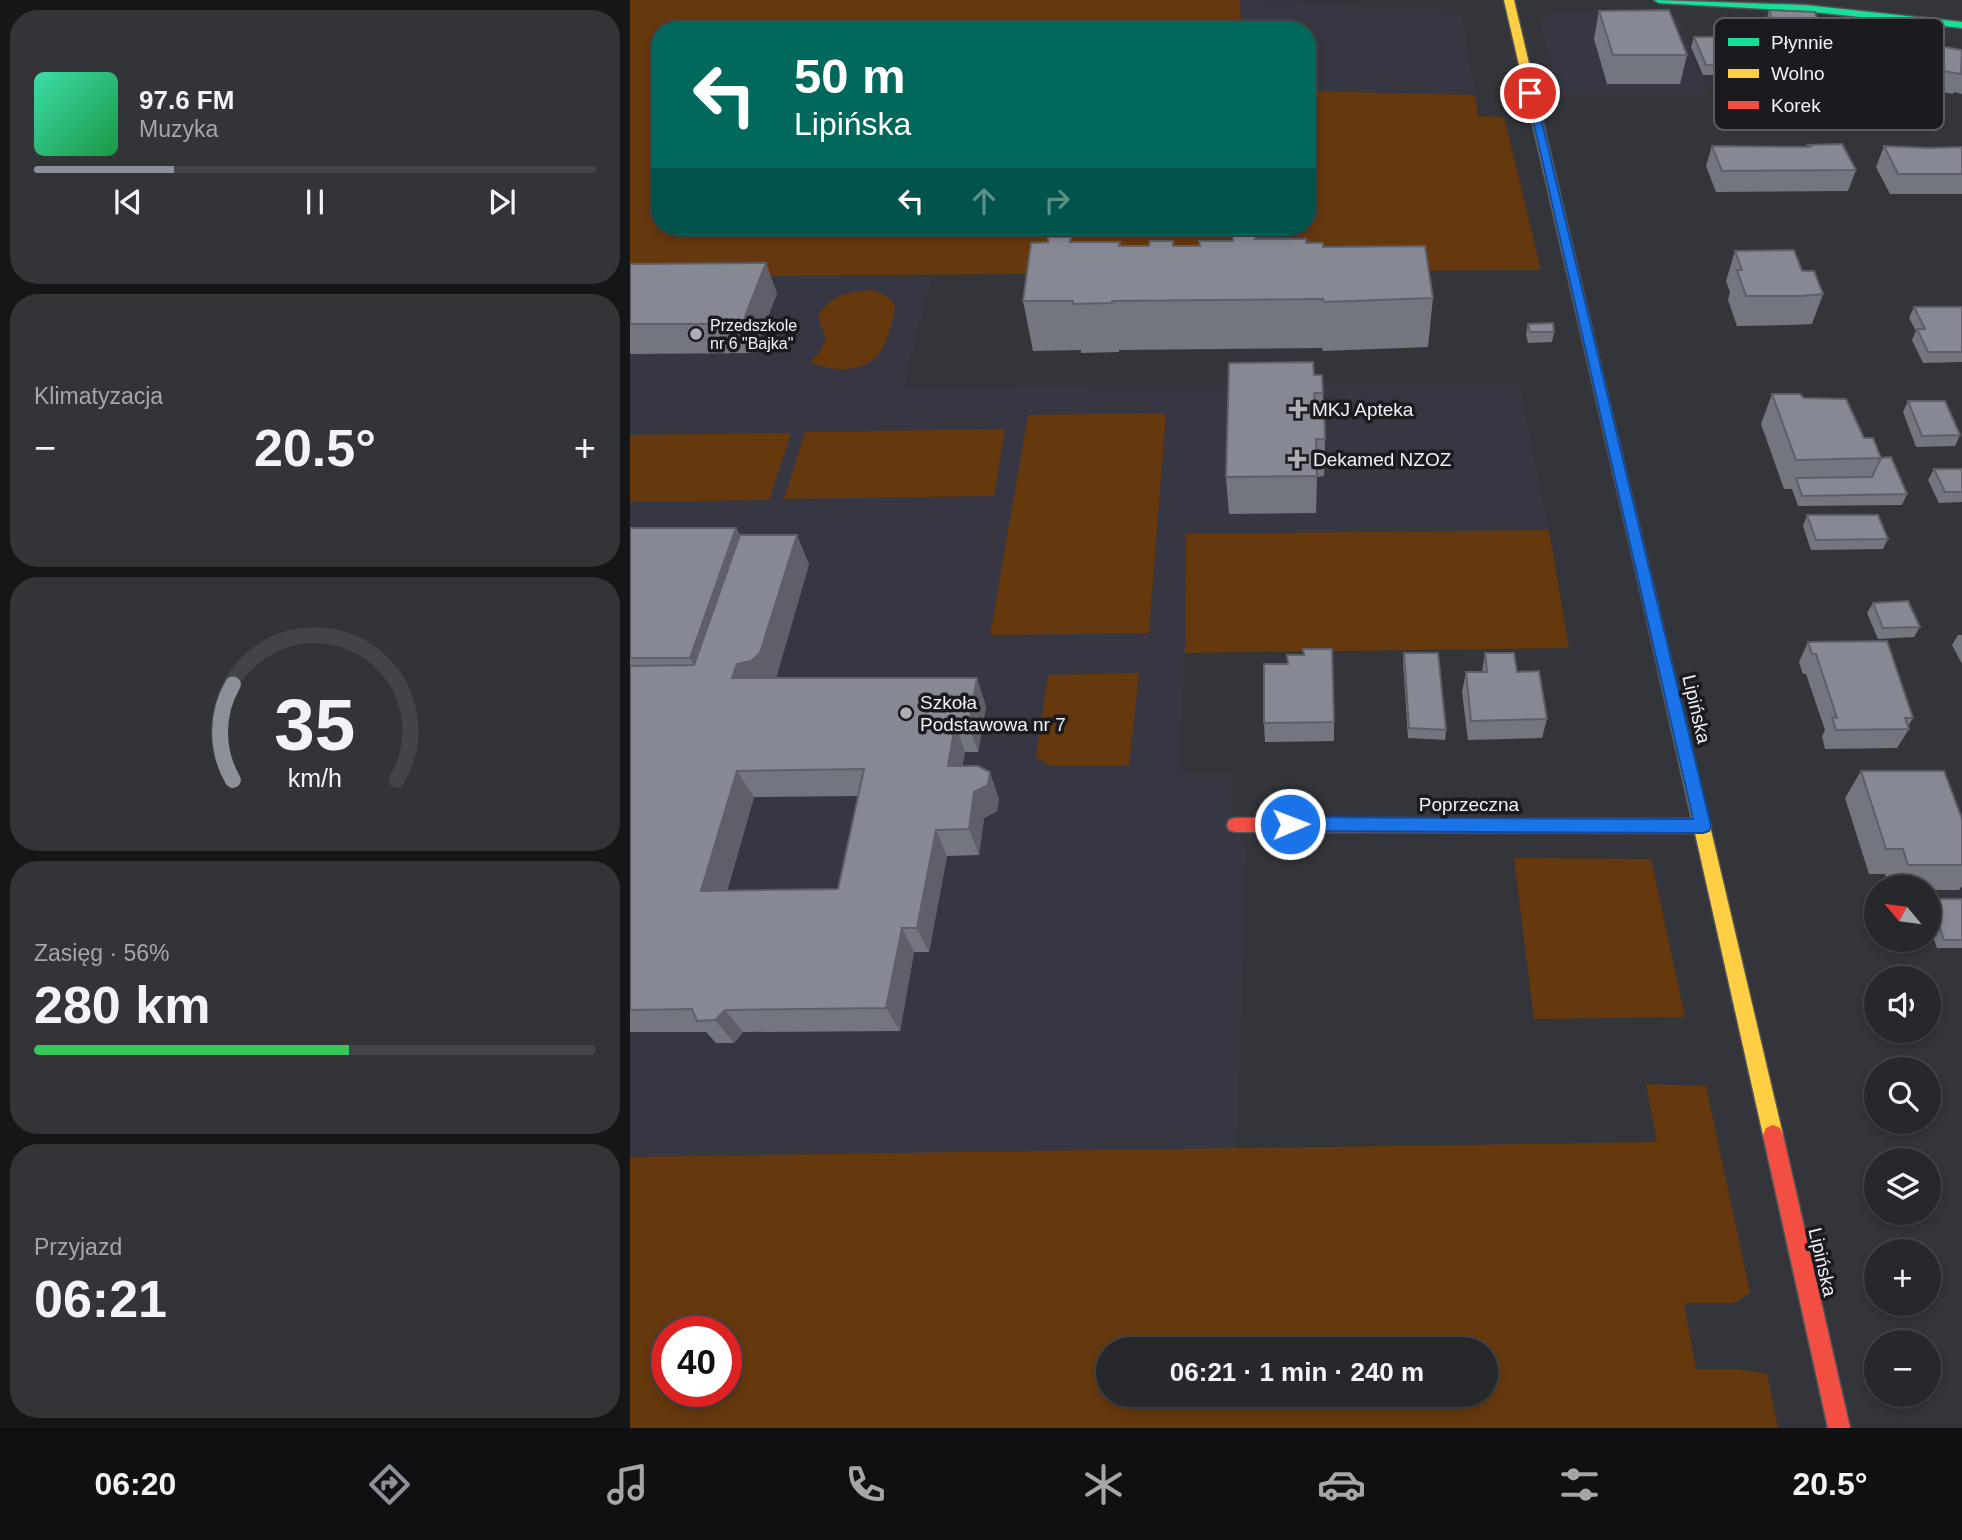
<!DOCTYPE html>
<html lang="pl">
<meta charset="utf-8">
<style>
body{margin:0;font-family:Helvetica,sans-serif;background:#333438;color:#f1f3f6;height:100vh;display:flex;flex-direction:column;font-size:26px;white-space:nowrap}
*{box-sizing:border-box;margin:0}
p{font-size:23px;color:#a4a6a9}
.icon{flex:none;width:38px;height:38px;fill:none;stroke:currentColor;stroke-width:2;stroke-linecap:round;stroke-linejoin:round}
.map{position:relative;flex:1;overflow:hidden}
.panel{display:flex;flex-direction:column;gap:10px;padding:10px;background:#151618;width:630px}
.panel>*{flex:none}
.hud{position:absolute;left:21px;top:21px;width:665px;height:214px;border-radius:28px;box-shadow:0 4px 10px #0003,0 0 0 2px #434448;background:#00695c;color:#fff;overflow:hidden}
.needle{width:46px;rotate:299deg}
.tools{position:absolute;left:1234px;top:875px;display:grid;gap:14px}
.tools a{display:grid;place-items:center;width:77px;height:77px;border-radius:50%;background:#27282c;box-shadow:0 4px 10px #0003,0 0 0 2px #434448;font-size:35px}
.speed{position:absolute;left:21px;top:1316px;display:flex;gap:14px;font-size:35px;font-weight:700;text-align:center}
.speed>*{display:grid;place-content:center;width:91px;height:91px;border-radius:50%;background:#27282c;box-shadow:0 4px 10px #0003,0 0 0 2px #434448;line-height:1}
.speed .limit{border:10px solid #d22;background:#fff;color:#111}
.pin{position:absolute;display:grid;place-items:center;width:60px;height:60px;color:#fff;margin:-30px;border:4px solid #fff;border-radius:50%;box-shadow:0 2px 7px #0007}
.me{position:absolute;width:77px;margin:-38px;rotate:89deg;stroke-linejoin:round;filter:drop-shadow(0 0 5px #0008)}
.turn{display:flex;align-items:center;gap:24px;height:147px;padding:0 28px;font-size:32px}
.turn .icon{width:91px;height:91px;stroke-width:2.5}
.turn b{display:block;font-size:49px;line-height:60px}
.lanes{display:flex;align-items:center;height:66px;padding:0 28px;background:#0003;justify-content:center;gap:35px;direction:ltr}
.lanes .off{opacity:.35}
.big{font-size:52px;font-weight:700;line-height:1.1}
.panel .card{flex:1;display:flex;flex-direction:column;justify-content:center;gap:10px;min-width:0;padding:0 24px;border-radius:28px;background:#333438}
.panel .dial{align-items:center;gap:0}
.dial svg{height:182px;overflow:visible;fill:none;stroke:#434448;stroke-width:7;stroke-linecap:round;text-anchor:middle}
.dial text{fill:#f1f3f6;stroke:none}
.song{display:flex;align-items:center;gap:21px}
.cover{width:84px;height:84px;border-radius:10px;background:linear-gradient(135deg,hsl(160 70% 55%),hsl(140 70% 35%))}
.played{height:7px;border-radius:4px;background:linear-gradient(90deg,#8c9099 25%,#434448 25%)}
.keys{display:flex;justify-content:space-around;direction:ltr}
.heat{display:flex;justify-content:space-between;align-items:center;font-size:38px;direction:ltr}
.charge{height:10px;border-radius:5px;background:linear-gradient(90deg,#34c759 56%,#434448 0)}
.trip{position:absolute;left:466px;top:1337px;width:402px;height:70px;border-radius:35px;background:#27282c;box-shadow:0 4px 10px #0003,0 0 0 2px #434448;font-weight:700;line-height:70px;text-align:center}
.menu{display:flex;height:112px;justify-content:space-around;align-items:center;background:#101012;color:#a4a6a9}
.menu .icon{width:49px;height:49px}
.menu .on{color:#8c9099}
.menu b{font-size:32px;color:#f1f3f6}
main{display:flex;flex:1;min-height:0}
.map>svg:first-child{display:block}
</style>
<main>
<section class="panel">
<div class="card">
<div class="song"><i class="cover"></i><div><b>97.6 FM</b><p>Muzyka</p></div></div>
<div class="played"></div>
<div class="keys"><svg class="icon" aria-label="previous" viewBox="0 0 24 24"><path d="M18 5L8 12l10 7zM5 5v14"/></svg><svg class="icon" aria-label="pause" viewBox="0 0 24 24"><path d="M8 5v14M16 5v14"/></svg><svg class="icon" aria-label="next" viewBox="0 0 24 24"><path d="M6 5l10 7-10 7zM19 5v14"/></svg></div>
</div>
<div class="card"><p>Klimatyzacja</p>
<div class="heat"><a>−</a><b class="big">20.5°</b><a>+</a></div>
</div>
<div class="card dial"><svg viewBox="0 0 100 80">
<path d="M14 69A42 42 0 1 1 86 69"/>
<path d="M14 69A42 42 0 0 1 14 27" stroke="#8c9099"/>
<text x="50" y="56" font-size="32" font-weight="700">35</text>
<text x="50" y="72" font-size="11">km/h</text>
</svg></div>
<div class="card"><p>Zasięg · 56%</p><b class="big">280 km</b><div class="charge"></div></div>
<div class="card"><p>Przyjazd</p><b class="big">06:21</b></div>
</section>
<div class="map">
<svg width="1332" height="1428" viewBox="0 0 1332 1428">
<rect width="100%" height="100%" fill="#34353a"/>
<!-- built -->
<g fill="#373744">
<path d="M 610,0 L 831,10 L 845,95 L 677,91 L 677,30 L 611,30 Z"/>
<path d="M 925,12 L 1047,17 L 1080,97 L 930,98 L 910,20 Z"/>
<path d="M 302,275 L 273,388 L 889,383 L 919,530 L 556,534 L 555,653 L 549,773 L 603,773 L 602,812 L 616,850 L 607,1150 L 0,1157 L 0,277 Z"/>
</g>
<!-- green -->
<g fill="#65380d" fill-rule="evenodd">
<path d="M 0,0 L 610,0 L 611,30 L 30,30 L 30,226 L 677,226 L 677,91 L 845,95 L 848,116 L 874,117 L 911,270 L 0,277 Z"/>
<path d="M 240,290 C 252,293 259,295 265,306 C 263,320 259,336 252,349 C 239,373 202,373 181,362 L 189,352 L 196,338 L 188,318 C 197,296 218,292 240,290 Z"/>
<path d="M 536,413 L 519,633 L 360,635 L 398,415 Z"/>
<path d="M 375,429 L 364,496 L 154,499 L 175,432 Z"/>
<path d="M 161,433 L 139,500 L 0,502 L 0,435 Z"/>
<path d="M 919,530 L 939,648 L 555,653 L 556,534 Z"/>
<path d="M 509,673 L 499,766 L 418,765 L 406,757 L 418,675 Z"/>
<path d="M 884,858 L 1021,859 L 1055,1017 L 904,1019 Z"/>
<path d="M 1016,1084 L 1076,1086 L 1120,1293 L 1104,1303 L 1054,1303 L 1066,1369 L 1108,1369 L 1137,1374 L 1148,1428 L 0,1428 L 0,1157 L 1027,1142 ZM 37,1332 L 96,1332 L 96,1391 L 37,1391 ZM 856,1349 L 856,1395 L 478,1395 L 478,1349 Z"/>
</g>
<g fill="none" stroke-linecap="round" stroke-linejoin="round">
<defs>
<path id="fast" d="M 1024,0 L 1175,5 L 1332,22 L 1332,28 L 1175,11 L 1029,3 Z"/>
<g id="slow">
<path d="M 874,0 L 884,0 L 972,372 L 966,376 L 960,372 Z"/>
<path d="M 1017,584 L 1024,589 L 1153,1135 L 1150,1142 L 1143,1145 L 1136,1142 L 1133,1135 L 1010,589 Z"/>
</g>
<g id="jam">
<path d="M 966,368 L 972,372 L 1024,589 L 1017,594 L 1010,589 L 960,372 Z"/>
<path d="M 605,818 L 1073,819 L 1079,821 L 1081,826 L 1079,831 L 1073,833 L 605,832 L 599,830 L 597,825 L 599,820 Z"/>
<path d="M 1143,1125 L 1150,1128 L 1153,1135 L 1220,1428 L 1198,1428 L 1133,1135 L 1136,1128 Z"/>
</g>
</defs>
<!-- fast casing -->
<use href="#fast" stroke="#535458" stroke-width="3"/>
<!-- slow casing -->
<use href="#slow" stroke="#535458" stroke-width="3"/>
<!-- jam casing -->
<use href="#jam" stroke="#535458" stroke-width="3"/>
<!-- fast -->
<use href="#fast" fill="#16e098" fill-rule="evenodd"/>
<!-- slow -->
<use href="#slow" fill="#ffcf43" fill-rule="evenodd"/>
<!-- jam -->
<use href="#jam" fill="#f24e42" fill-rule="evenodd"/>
</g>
<!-- wall -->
<g fill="#73757f" fill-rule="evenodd">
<path d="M 1139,10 L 1189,27 L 1183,47 L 1138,45 L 1134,30 Z"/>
<path d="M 969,11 L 1057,55 L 1050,84 L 977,84 L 964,39 Z"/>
<path d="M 1211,25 L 1257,47 L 1276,68 L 1265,97 L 1230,97 L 1205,44 Z"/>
<path d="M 1064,37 L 1102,65 L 1099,75 L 1073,75 L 1061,47 Z"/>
<path d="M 1309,46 L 1332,50 L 1332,94 L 1324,92 L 1323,94 L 1295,89 L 1301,66 Z"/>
<path d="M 1167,48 L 1209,86 L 1206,95 L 1213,110 L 1206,130 L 1134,130 L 1125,105 L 1130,85 L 1174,85 L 1164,58 Z"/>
<path d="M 1178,145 L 1226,170 L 1218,191 L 1086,192 L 1076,166 L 1082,146 L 1178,147 Z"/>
<path d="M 1254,146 L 1298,148 L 1332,147 L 1332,194 L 1260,194 L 1246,167 Z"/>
<path d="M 626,239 L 676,243 L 693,247 L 803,298 L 798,347 L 693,351 L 692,348 L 489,350 L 489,352 L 451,353 L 451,350 L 403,351 L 393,301 L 442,242 L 490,242 L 490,246 L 519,246 L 543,241 L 544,246 L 570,246 Z"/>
<path d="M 1105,251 L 1172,271 L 1193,294 L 1182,324 L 1161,325 L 1107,326 L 1098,300 L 1100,292 L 1096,281 Z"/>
<path d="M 0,264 L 147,293 L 124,353 L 0,354 Z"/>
<path d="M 1284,307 L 1332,307 L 1332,362 L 1293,363 L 1282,340 L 1286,331 L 1279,318 Z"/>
<path d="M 898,324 L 924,332 L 922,342 L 898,343 L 896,334 Z"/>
<path d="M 684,375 L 693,393 L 695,439 L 694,476 L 687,477 L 686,513 L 599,514 L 596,477 Z"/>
<path d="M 1142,394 L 1174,398 L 1234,438 L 1251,458 L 1277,494 L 1272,505 L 1168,506 L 1162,489 L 1154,489 L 1131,424 Z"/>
<path d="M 1278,401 L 1330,435 L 1325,446 L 1286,447 L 1273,412 Z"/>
<path d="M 1304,469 L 1332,469 L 1332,502 L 1309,503 L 1298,480 Z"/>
<path d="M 1177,515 L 1258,539 L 1253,549 L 1181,550 L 1173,526 Z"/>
<path d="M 0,528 L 106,528 L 110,535 L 179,564 L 146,678 L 356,706 L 348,752 L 335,752 L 332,766 L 369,799 L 367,811 L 354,818 L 349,855 L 317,856 L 299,952 L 284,952 L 270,1031 L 113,1032 L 104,1043 L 86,1043 L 76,1032 L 0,1032 ZM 228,796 L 208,889 L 97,891 L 124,797 Z"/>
<path d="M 1243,603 L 1290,627 L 1284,637 L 1248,639 L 1237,613 Z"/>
<path d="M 1328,635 L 1332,635 L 1332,664 L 1322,645 Z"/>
<path d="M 1178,642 L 1283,718 L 1278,726 L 1279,729 L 1267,748 L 1195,749 L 1192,736 L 1195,730 L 1176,674 L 1173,674 L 1169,662 Z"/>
<path d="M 673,649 L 704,722 L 704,741 L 635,742 L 634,723 L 657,664 L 657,655 L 673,655 Z"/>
<path d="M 774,653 L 816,730 L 815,740 L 778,738 L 773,663 Z"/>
<path d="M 855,653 L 887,672 L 917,719 L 912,738 L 838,740 L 832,692 L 836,672 L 852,672 Z"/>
<path d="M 1231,771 L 1332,819 L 1332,886 L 1329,890 L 1298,890 L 1298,887 L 1259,887 L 1255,874 L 1239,874 L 1215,798 Z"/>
<path d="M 1300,899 L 1332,899 L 1332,948 L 1307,948 L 1298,924 L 1298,901 Z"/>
</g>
<!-- shaded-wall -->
<g fill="#5e5f68">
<path d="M 136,263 L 147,293 L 124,353 L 112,324 Z"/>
<path d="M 106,528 L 124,564 L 80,693 L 60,658 Z"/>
<path d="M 167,535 L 179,564 L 145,682 L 102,678 L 107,664 Z"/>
<path d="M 347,678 L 356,706 L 348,752 L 339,725 Z"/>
<path d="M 325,725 L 335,752 L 328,793 L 318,766 Z"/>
<path d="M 107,771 L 124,797 L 89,916 L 71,891 Z"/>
<path d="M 360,772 L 369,799 L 367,811 L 354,818 L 349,855 L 339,829 L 344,792 Z"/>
<path d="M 306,830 L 317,856 L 299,952 L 287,928 Z"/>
<path d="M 272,928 L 284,952 L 270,1031 L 256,1008 Z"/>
<path d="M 95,1010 L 113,1032 L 104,1043 L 85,1020 Z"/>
</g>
<!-- building -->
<g fill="#868894" stroke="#5e5f68" stroke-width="2" fill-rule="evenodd">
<path d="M 1039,10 L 1057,55 L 983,55 L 969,11 Z"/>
<path d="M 1139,10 L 1185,12 L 1189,27 L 1144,25 Z"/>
<path d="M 1064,37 L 1089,37 L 1102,65 L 1076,65 Z"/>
<path d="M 1309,46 L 1332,50 L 1331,74 L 1302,69 Z"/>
<path d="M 1212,144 L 1226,170 L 1092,171 L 1082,146 L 1180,147 L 1178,145 Z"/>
<path d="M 1254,146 L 1298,148 L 1332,147 L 1332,174 L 1268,174 Z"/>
<path d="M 603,234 L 626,234 L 625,239 L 676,239 L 676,243 L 693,243 L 693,247 L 795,246 L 803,298 L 694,302 L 693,299 L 482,301 L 482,303 L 443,304 L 443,301 L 393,301 L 401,243 L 418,242 L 418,237 L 441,237 L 440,242 L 490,242 L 489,246 L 519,246 L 520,241 L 543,241 L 543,246 L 570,246 L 569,241 L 603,241 Z"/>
<path d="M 1164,250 L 1172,271 L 1184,271 L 1193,294 L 1171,296 L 1116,296 L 1107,270 L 1112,270 L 1105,251 Z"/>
<path d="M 136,263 L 112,324 L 0,324 L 0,264 Z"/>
<path d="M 1284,307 L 1332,307 L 1332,352 L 1298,352 L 1287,329 L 1295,329 Z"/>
<path d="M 923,323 L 924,332 L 900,332 L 898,324 Z"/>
<path d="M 683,362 L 684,375 L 692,375 L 693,393 L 684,393 L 685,405 L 694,405 L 695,439 L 686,439 L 687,476 L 596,477 L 599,363 Z"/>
<path d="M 1142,394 L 1170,394 L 1174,398 L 1216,399 L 1234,438 L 1243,438 L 1251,458 L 1166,460 Z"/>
<path d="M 1278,401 L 1315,401 L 1330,435 L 1292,436 Z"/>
<path d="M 1261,457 L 1277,494 L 1172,496 L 1166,478 L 1242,477 L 1251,458 Z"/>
<path d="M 1304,469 L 1332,469 L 1332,492 L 1315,492 Z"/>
<path d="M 1177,515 L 1248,515 L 1258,539 L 1186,540 Z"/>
<path d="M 0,528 L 106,528 L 60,658 L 0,658 Z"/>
<path d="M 110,535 L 167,535 L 130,653 L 121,661 L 107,664 L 102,678 L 347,678 L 339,725 L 325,725 L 318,766 L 348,766 L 360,772 L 358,785 L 344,792 L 339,829 L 306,830 L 287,928 L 272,928 L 256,1008 L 95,1010 L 85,1020 L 67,1021 L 62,1009 L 0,1010 L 0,666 L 64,665 ZM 234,769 L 208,889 L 71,891 L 107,771 Z"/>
<path d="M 1278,601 L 1290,627 L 1253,628 L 1243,603 Z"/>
<path d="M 1257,641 L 1283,718 L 1275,718 L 1279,729 L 1206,730 L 1202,717 L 1207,718 L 1186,654 L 1182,654 L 1178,642 Z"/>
<path d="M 673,649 L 702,649 L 704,722 L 634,723 L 634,664 L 658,664 L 657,655 L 674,655 Z"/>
<path d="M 774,653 L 808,653 L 816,730 L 779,728 Z"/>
<path d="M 855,653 L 884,653 L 887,672 L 909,671 L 917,719 L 841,721 L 836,672 L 857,672 Z"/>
<path d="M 1231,771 L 1314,771 L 1332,819 L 1332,865 L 1278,865 L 1273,849 L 1256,849 Z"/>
<path d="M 1300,899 L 1332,899 L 1332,940 L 1314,940 Z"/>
</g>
<!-- route -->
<path fill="#1a73e8" stroke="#114b97" stroke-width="2" d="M 896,90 L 905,93 L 1081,826 L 1079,831 L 1073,833 L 660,831 L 654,829 L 652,824 L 654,819 L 660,817 L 1063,819 Z"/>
<!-- markers -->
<g fill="#aeafb4" stroke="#1b1b1f" stroke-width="2.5">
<circle cx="66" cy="334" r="7"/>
<path d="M664.5 398.5h7v7h7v7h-7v7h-7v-7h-7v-7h7z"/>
<path d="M663.5 448.5h7v7h7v7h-7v7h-7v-7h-7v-7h7z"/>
<circle cx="276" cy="713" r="7"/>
</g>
<g text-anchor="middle" stroke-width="7" stroke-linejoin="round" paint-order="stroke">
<!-- far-poi labels -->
<g font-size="16" fill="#eff0f6" stroke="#1b1b1f" text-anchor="start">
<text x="80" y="331">Przedszkole<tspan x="80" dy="18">nr 6 "Bajka"</tspan></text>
</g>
<!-- poi labels -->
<g font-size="19" fill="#eff0f6" stroke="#1b1b1f" text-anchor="start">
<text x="682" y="416">MKJ Apteka</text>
<text x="683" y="466">Dekamed NZOZ</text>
<text x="290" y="709">Szkoła<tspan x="290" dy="22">Podstawowa nr 7</tspan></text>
</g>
<!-- street labels -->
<g font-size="19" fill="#eff0f6" stroke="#1b1b1f">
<text transform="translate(1067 709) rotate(77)" y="7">Lipińska</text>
<text x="839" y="811">Poprzeczna</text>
<text transform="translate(1193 1262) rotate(77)" y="7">Lipińska</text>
</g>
</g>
<!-- legend -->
<rect x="1084" y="18" width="230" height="112" rx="10" fill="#1b1b1f" stroke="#5b5b60" stroke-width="2"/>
<rect x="1098" y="38" width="31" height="8" fill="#16e098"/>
<rect x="1098" y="69" width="31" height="9" fill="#ffcf43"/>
<rect x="1098" y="101" width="31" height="8" fill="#f24e42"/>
<g font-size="19" fill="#eff0f6">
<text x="1141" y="49">Płynnie</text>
<text x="1141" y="80">Wolno</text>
<text x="1141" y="112">Korek</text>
</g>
</svg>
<div class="tools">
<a><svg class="needle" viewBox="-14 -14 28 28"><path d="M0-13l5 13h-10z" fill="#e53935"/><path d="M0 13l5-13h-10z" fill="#a4a6a9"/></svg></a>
<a><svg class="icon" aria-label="sound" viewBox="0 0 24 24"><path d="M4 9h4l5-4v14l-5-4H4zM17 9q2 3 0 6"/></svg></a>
<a><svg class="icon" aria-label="search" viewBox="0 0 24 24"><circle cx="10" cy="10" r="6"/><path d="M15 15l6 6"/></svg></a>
<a><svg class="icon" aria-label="layers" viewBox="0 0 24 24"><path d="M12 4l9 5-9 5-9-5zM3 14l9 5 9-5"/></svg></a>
<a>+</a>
<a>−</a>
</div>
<div class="speed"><div class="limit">40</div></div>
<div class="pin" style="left:900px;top:93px;background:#d93025"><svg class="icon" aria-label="arrive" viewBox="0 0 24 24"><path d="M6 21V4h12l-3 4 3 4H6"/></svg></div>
<svg class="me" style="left:660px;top:824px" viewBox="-20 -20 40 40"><circle r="17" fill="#1a73e8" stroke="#fff" stroke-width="3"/><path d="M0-11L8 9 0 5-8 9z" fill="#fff"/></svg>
<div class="trip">06:21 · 1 min · 240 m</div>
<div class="hud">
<div class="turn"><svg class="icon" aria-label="left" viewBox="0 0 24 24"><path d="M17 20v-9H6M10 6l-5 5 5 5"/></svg><div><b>50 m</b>Lipińska</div></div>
<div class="lanes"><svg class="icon" aria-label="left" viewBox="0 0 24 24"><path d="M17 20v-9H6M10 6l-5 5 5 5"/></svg><svg class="icon off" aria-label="ahead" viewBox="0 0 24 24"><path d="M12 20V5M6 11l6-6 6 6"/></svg><svg class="icon off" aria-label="right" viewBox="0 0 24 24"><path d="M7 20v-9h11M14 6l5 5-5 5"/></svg></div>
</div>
</div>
</main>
<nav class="menu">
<b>06:20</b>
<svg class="icon on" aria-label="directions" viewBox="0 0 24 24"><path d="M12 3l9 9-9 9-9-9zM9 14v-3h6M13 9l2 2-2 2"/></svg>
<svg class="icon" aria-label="music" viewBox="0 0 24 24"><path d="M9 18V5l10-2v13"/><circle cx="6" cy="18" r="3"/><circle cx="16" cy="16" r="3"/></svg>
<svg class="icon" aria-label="phone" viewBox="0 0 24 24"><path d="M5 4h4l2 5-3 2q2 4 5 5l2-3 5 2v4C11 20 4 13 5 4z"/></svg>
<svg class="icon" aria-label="climate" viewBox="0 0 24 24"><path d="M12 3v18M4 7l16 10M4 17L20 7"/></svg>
<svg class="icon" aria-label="car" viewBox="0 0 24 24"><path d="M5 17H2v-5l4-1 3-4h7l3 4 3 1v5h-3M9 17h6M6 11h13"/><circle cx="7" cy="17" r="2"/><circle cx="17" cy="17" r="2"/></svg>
<svg class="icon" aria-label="filters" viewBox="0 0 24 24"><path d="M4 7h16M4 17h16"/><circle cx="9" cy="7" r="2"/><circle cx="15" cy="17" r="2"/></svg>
<b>20.5°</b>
</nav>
